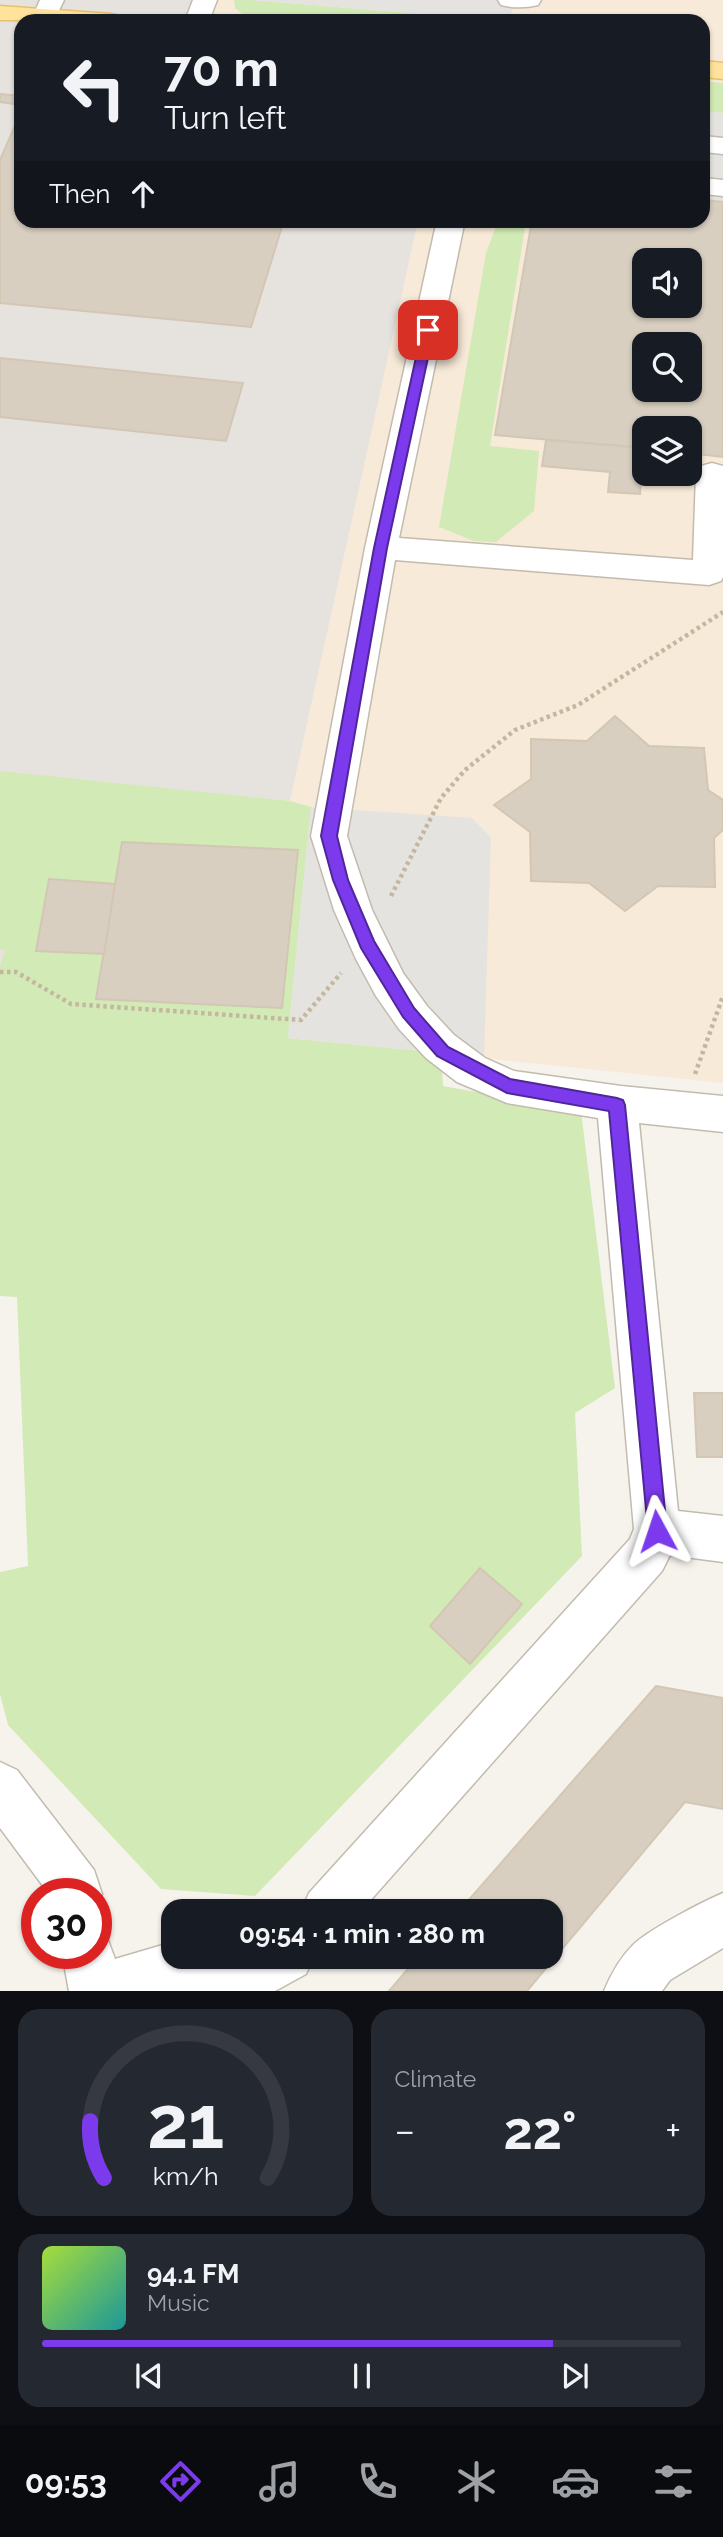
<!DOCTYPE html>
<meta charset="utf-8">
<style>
body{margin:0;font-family:Raleway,sans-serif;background:#242831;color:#f1f3f6;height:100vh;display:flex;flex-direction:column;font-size:26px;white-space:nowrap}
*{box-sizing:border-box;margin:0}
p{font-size:23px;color:#9ea1a6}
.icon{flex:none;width:38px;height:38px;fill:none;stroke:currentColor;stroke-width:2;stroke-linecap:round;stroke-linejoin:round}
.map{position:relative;height:1991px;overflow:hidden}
.panel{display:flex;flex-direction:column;gap:18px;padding:18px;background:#0d0f14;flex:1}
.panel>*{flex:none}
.top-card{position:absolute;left:14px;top:14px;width:696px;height:214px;border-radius:21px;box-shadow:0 2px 5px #0004;background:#171b24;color:#f1f3f6;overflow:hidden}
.fabs{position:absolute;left:632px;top:248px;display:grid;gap:14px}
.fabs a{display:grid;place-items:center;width:70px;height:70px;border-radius:14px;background:#171b24;box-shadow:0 2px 5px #0004;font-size:35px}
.speed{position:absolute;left:21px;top:1878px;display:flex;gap:14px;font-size:35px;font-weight:700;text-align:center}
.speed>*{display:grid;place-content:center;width:91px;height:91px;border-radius:50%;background:#171b24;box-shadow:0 2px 5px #0004;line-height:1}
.speed .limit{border:10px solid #d22;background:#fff;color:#111}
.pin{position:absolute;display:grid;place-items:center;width:60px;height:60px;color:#fff;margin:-30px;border-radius:14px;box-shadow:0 4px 10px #0006}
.me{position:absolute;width:77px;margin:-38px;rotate:355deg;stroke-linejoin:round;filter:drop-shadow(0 0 5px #0008)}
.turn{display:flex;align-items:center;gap:24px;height:147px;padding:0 35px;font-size:32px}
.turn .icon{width:91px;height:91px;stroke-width:2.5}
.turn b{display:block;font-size:49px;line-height:60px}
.then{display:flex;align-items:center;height:66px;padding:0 35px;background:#0003;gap:14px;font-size:26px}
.big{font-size:52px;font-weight:700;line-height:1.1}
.panel .widget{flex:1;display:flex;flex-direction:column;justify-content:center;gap:10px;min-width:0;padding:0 24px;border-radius:21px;background:#242831}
.panel .dial{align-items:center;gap:0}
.dial svg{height:182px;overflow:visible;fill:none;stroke:#363941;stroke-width:7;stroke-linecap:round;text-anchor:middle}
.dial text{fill:#f1f3f6;stroke:none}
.song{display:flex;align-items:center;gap:21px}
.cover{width:84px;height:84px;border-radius:10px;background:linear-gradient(135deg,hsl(80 70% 55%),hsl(180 70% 35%))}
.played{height:7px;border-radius:4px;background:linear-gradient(90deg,#7c3aed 80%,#363941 80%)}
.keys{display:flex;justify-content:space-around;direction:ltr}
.heat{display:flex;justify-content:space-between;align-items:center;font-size:38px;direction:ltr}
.panel .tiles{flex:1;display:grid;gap:18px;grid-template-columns:1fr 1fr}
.widget:last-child{grid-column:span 2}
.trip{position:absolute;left:161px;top:1899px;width:402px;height:70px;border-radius:21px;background:#171b24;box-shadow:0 2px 5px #0004;font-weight:700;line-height:70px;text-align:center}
.tabs{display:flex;height:112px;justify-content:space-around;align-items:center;background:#090b0e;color:#9ea1a6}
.tabs .icon{width:49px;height:49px}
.tabs .current{color:#7c3aed}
.tabs b{font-size:32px;color:#f1f3f6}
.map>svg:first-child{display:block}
</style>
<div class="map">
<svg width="723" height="1991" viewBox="0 0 723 1991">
<rect width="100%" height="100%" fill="#f6f3ec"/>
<!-- commercial -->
<path fill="#f7ead8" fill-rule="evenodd" d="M 193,0 L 723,0 L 723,1083 L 288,1038 L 0,966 L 60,779 L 290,801 L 418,221 L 704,220 L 704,21 L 185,21 ZM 644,261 L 690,261 L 690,306 L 644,306 ZM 644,345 L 690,345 L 690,390 L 644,390 ZM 644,429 L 690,429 L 690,474 L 644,474 Z"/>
<!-- industrial -->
<path fill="#e6e2dd" d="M 0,0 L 193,0 L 185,21 L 21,21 L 21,220 L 418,221 L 290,801 L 60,779 L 0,966 Z"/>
<!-- green -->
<g fill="#d2eab5">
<path d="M 234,0 L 252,0 L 509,21 L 299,21 L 246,17 L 235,8 Z"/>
<path d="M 704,81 L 723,83 L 723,113 L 704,111 Z"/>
<path d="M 498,221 L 526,221 L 490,446 L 539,451 L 534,511 L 496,542 L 474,541 L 439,527 L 486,253 Z"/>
<path d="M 0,771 L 290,801 L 311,807 L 288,1038 L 441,1053 L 443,1086 L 581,1111 L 615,1388 L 575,1413 L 582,1556 L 255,1896 L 161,1889 L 8,1725 L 0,1694 L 0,1572 L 28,1566 L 17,1297 L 0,1296 L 0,966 L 5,950 L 0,949 Z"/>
</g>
<!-- parking -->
<g fill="#e5e3e0">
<path d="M 252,0 L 514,0 L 510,21 Z"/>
<path d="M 704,111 L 723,113 L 723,202 L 704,200 Z"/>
<path d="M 311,807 L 472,818 L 491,837 L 484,1057 L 288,1038 Z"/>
</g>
<!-- building -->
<g fill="#d8cfc1" stroke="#d3c7b4" stroke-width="2" fill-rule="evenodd">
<path d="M 0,94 L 21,96 L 21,105 L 0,102 Z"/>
<path d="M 21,112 L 21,220 L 284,220 L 251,327 L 0,303 L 0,160 Z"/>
<path d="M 704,200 L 723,202 L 723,457 L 690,453 L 690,429 L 644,429 L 644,448 L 495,435 L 532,220 L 704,220 ZM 644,261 L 690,261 L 690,306 L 644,306 ZM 644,345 L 690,345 L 690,390 L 644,390 Z"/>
<path d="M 0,358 L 243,383 L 226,441 L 0,417 Z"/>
<path d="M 546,440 L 644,448 L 644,474 L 676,474 L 676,478 L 641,475 L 640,494 L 608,492 L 610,472 L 542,466 Z"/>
<path d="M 615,716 L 649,746 L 704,748 L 708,790 L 723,800 L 723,830 L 714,838 L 715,887 L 658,886 L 625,911 L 589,883 L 531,881 L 530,832 L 494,805 L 531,779 L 531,739 L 587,741 Z"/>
<path d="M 122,842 L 298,850 L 282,1008 L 96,999 Z"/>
<path d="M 49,879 L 115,884 L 104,954 L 36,951 Z"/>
<path d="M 694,1393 L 723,1393 L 723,1457 L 697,1457 Z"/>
<path d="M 480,1568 L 522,1604 L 470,1664 L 430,1626 Z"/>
<path d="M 656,1686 L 723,1698 L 723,1809 L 685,1802 L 527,1991 L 389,1991 L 419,1956 L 551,1956 L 551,1911 L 459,1911 Z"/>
</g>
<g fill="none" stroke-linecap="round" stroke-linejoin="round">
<defs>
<g id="minor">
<path d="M 40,0 L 64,0 L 54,21 L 36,21 L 33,16 Z"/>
<path d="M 193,0 L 217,0 L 209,21 L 185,21 Z"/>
<path d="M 498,0 L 541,0 L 538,5 C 526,8 513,8 501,5 Z"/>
<path d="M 704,136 L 723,138 L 723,154 L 704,152 Z"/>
<path d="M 704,178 L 723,180 L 723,196 L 704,194 Z"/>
<path d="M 437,220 L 465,220 L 399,538 L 693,560 L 696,474 L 701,466 L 712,463 L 723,466 L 723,577 L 721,581 L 709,585 L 395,560 L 347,836 L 372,910 L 403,973 L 427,1006 L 454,1035 L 485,1058 L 514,1071 L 621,1086 L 723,1096 L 723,1132 L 639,1123 L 678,1511 L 723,1516 L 723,1562 L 670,1555 L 662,1571 L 361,1911 L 301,1911 L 309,1893 L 630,1539 L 634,1529 L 598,1118 L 507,1103 L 457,1082 L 426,1058 L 399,1029 L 376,996 L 356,959 L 334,910 L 311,836 L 365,548 Z"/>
<path d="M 0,1762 L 17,1770 L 94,1870 L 102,1894 L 96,1909 L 96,1894 L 49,1894 L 0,1828 Z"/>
<path d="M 723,1893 L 723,1948 L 670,1980 L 662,1991 L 604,1991 C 611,1974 620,1958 633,1945 C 648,1930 702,1902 723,1893 Z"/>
<path d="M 96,1931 L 106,1935 L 115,1959 L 173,1942 L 173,1956 L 314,1956 L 306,1974 L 275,1991 L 69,1991 L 62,1953 L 96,1953 Z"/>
</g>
<g id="major">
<path d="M 0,6 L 111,14 L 120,16 L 123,21 L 0,20 Z"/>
<path d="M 704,61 L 723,63 L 723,79 L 704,77 Z"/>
</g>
</defs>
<!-- minor casing -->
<use href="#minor" stroke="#c2bbae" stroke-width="3"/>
<!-- major casing -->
<use href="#major" stroke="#e6c16a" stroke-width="3"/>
<!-- path -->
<g stroke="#c4b79f" stroke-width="4.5" stroke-dasharray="3.5 3.5" stroke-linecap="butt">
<path d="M 391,896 L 441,798 L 465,770 L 515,730 L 578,705 L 723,612"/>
<path d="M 0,972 L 16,972 L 71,1004 L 301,1020 L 341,973"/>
<path d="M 695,1074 L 723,996"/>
</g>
<!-- minor -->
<use href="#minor" fill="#fff" fill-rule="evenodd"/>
<!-- major -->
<use href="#major" fill="#ffe39c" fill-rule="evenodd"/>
</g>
<!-- route -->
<path fill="#7c3aed" stroke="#51269a" stroke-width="2" d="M 428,326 L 434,330 L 387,548 L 337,836 L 348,880 L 374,941 L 414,1008 L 448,1047 L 510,1079 L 617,1098 L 623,1100 L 625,1105 L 667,1531 L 664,1538 L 657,1540 L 650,1538 L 648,1531 L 609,1111 L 507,1093 L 437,1056 L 403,1017 L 361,948 L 333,880 L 321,836 L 374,548 L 422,330 Z"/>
</svg>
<div class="fabs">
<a><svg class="icon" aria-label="sound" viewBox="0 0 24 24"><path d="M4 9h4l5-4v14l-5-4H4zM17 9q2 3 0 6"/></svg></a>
<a><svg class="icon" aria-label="search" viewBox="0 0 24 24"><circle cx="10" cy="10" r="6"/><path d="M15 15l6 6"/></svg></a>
<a><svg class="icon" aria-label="layers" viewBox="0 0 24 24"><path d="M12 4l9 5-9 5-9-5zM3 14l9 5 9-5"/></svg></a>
</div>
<div class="speed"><div class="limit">30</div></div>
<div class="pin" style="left:428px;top:330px;background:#d93025"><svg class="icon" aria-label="arrive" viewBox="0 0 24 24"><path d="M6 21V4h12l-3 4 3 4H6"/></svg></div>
<svg class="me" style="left:657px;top:1531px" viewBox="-20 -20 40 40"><path d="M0-17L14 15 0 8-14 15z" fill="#7c3aed" stroke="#fff" stroke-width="4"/></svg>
<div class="trip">09:54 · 1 min · 280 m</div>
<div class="top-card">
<div class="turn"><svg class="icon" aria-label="left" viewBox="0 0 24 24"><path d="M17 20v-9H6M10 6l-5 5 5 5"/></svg><div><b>70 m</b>Turn left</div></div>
<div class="then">Then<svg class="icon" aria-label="ahead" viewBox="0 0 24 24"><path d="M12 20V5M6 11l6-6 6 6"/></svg></div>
</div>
</div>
<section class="panel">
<div class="tiles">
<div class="widget dial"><svg viewBox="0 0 100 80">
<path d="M14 69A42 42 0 1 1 86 69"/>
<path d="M14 69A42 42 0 0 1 8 44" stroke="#7c3aed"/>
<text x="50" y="56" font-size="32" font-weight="700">21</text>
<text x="50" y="72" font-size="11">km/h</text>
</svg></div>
<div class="widget"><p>Climate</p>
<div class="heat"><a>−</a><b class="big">22°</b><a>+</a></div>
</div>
<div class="widget">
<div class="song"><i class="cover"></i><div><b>94.1 FM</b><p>Music</p></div></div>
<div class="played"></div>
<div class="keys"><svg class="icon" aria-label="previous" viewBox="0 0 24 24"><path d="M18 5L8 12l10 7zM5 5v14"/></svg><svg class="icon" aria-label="pause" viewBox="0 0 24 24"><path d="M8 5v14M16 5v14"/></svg><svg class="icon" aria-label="next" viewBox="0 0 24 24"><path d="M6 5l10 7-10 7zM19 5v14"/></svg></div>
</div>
</div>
</section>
<nav class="tabs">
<b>09:53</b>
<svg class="icon current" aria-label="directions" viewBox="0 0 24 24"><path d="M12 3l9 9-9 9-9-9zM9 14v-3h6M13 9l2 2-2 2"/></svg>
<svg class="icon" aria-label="music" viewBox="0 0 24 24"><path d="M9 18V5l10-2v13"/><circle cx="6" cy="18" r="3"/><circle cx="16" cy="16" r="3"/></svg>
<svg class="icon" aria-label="phone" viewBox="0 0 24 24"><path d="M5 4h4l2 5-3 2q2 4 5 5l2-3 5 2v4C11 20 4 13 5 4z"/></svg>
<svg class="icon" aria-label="climate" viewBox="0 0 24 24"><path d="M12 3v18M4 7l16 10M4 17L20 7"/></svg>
<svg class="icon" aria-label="car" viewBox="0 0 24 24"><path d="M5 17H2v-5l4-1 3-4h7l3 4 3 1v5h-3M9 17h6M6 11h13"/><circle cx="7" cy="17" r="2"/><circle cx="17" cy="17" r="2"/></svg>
<svg class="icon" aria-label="filters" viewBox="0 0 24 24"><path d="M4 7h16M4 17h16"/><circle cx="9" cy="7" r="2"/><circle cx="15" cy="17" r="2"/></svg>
</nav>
